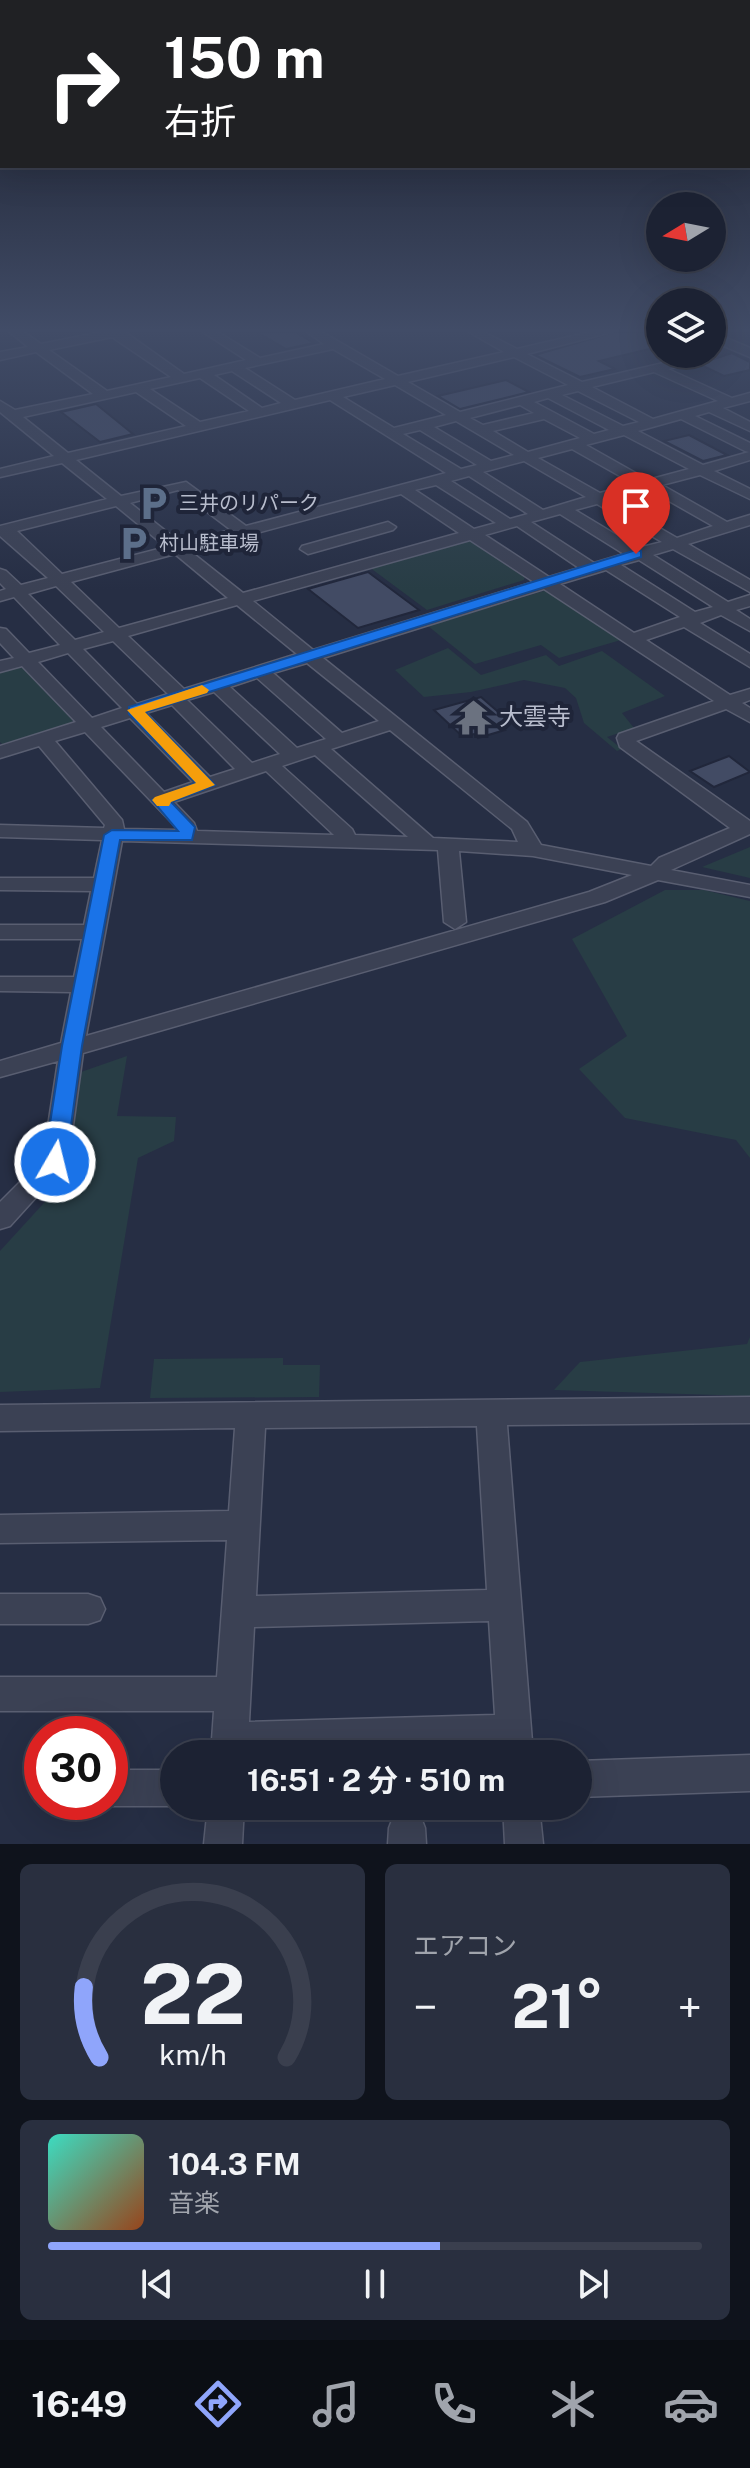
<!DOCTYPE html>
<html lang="ja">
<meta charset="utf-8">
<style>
body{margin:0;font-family:"Public Sans","Noto Sans JP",sans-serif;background:#292f3f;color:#f1f3f6;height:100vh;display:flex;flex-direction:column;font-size:30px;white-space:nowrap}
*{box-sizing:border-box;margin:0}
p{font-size:26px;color:#a0a4ac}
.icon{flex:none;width:44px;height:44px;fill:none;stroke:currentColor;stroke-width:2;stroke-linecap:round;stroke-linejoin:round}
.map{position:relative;height:1844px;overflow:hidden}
.sheet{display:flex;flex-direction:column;gap:20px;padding:20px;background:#0f131c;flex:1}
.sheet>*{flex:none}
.hud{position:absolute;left:0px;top:0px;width:750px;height:168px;box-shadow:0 8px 32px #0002,0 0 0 2px #3a3f4e;background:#202124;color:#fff;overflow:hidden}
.needle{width:52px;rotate:260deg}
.tools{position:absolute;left:646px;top:192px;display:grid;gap:16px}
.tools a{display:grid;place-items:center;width:80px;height:80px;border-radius:50%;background:#1c2233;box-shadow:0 8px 32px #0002,0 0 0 2px #3a3f4e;font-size:40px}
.speed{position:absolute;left:24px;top:1716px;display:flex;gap:16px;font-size:40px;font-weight:700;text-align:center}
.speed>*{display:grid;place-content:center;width:104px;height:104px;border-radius:50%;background:#1c2233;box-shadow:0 8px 32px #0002,0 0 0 2px #3a3f4e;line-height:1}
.speed .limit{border:12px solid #d22;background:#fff;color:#111}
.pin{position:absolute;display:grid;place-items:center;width:68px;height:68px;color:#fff;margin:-82px -34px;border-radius:50% 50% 50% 0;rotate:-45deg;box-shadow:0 0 8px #0007}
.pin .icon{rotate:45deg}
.me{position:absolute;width:88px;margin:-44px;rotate:8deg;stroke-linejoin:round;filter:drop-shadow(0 0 6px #0008)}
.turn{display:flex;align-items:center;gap:28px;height:168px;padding:0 32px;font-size:36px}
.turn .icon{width:104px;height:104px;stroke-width:2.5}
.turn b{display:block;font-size:56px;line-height:68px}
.big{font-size:60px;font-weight:700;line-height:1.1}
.sheet .widget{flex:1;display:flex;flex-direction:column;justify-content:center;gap:12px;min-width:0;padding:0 28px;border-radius:12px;background:#292f3f}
.sheet .dial{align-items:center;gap:0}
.dial svg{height:208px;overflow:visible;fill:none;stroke:#3a3f4e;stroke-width:7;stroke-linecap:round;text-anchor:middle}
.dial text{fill:#f1f3f6;stroke:none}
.song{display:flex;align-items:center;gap:24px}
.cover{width:96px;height:96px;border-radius:12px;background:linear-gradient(135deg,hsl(170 70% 55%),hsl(20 70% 35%))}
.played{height:8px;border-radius:4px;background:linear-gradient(90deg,#8fa5fb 60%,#3a3f4e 60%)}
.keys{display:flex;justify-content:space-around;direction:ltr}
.heat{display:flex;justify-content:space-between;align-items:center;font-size:44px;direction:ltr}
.sheet .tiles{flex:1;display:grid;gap:20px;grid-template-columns:1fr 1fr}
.widget:last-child{grid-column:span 2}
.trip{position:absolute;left:160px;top:1740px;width:432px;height:80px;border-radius:40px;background:#1c2233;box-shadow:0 8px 32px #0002,0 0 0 2px #3a3f4e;font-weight:700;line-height:80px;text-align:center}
.dock{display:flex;height:128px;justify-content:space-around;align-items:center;background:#0b0e14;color:#a0a4ac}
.dock .icon{width:56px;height:56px}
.dock .current{color:#8fa5fb}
.dock b{font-size:36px;color:#f1f3f6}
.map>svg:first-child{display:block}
</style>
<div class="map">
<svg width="750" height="1844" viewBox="0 0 750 1844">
<rect width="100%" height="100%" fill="#262e44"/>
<!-- green -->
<g fill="#283d45">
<path d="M 467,539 L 474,539 L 525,575 L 524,580 L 427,610 L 369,567 Z"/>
<path d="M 547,590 L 621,640 L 559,658 L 541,645 L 475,664 L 428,626 Z"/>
<path d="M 448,648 L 481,675 L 546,655 L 559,666 L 602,651 L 665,696 L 622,713 L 634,728 L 607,737 L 622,749 L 617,751 L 584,723 L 576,698 L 565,688 L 524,680 L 471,692 L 424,697 L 395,670 Z"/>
<path d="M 17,667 L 28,668 L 74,718 L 71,724 L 3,745 L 0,742 L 0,672 Z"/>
<path d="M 750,847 L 750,878 L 702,867 Z"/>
<path d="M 665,890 L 704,890 L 750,901 L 750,1158 L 736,1140 L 625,1118 L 579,1069 L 627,1036 L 572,939 Z"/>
<path d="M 127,1056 L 117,1116 L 176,1117 L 174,1141 L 138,1158 L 100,1388 L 0,1392 L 0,1251 L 65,1180 L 81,1072 Z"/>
<path d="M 750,1337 L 750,1396 L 554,1390 L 580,1362 L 747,1344 Z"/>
<path d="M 283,1358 L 283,1365 L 320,1365 L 319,1397 L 150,1398 L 154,1359 Z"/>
</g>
<!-- building -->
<g fill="#424b64" stroke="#21273b" stroke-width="2">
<path d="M 257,332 L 295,332 L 314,343 L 286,349 Z"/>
<path d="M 615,332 L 660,332 L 660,355 L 649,349 L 599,361 L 615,369 L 580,377 L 535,355 Z"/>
<path d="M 732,353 L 750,362 L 750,370 L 724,376 L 699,364 Z"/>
<path d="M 506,380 L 529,392 L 460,409 L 438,396 Z"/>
<path d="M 96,404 L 133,434 L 100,442 L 61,412 Z"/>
<path d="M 689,435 L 727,455 L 703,461 L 664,441 Z"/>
<path d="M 368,572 L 419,610 L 358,628 L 308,589 Z"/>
<path d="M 481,697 L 511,723 L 500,726 L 505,730 L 478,738 L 474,734 L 463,737 L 434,710 Z"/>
<path d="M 729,756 L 750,772 L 714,787 L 690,771 Z"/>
</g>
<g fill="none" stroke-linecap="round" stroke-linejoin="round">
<defs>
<g id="minor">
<path d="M 10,332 L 24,332 L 41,344 L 101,332 L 125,332 L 184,374 L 246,360 L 203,332 L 218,332 L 260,358 L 324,344 L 307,332 L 322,332 L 398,376 L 504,352 L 469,332 L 484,332 L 517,349 L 590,332 L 612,332 L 527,354 L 582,382 L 715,351 L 715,357 L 668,369 L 732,398 L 750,393 L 750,401 L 723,408 L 750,422 L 750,431 L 709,412 L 695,416 L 750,443 L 750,460 L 714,471 L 750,489 L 750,499 L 700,475 L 662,485 L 727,522 L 750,515 L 750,525 L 688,544 L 750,580 L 750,592 L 673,549 L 653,555 L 728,602 L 750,595 L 750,606 L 736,610 L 750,619 L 750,631 L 721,615 L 700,623 L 750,654 L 750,667 L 684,627 L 646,640 L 730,695 L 750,689 L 750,700 L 742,703 L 750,708 L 750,722 L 726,709 L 636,741 L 750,821 L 750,834 L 671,870 L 750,885 L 750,897 L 658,880 L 605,902 L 83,1053 L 68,1162 L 10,1226 L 0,1229 L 0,1202 L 43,1159 L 58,1061 L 0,1077 L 0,1061 L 61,1043 L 71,992 L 0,991 L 0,977 L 74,977 L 82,939 L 0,939 L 0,925 L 84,925 L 91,891 L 0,890 L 0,878 L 94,878 L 102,840 L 0,837 L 0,825 L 104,828 L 105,825 L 39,746 L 0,758 L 0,746 L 76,722 L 22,666 L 0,672 L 0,661 L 14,658 L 0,643 L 0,628 L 6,629 L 29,653 L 60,645 L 14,597 L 0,601 L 0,591 L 6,589 L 0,583 L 0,569 L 6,571 L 21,585 L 48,578 L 0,536 L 0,526 L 107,499 L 62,463 L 0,477 L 0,469 L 54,456 L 0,412 L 0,401 L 15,410 L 93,394 L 36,352 L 0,360 L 0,352 L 28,347 ZM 112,337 L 171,377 L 107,391 L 49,350 ZM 333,349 L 385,379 L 295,400 L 245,368 ZM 514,357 L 568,385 L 460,412 L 408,382 ZM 232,371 L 281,403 L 262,408 L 214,375 ZM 654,372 L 718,401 L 653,419 L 592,387 ZM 200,378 L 249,411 L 200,422 L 150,389 ZM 395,385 L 446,415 L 394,428 L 343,397 ZM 578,391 L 639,422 L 623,426 L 562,395 ZM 136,392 L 186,426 L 68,453 L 23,417 ZM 548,398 L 609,430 L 594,434 L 534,402 ZM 330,400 L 446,473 L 246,526 L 186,482 L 121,496 L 76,460 ZM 520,405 L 534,413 L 483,425 L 470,418 ZM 544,419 L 580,438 L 528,452 L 493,431 ZM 681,419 L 745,451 L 749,452 L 703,465 L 638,431 ZM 456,421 L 514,455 L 491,461 L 434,427 ZM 420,430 L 477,465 L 461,469 L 403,434 ZM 624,435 L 689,469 L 648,480 L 586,445 ZM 572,449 L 634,484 L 600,493 L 538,458 ZM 524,461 L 586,497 L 543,510 L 483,472 ZM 469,476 L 528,514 L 510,519 L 451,481 ZM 436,485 L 496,523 L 474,529 L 415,490 ZM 648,489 L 713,526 L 677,538 L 611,500 ZM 178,490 L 231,530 L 181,543 L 130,503 ZM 401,494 L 459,533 L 243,593 L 190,551 ZM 597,504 L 662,542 L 638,548 L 575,510 ZM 116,506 L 166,547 L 62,574 L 17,531 ZM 560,514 L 624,554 L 594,563 L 531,522 ZM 517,526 L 579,568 L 549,577 L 485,535 ZM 470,540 L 534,582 L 313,650 L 253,601 ZM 175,554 L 228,598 L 119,628 L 71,582 ZM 639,560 L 713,607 L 695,612 L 621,565 ZM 606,570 L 680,617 L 634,633 L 560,584 ZM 56,586 L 104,632 L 75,640 L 28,594 ZM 544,589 L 714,701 L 619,734 L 617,738 L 620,747 L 730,828 L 659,858 L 651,866 L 541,845 L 527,822 L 323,658 ZM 237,605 L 297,654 L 184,689 L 128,636 ZM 113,641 L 168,694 L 137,704 L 83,649 ZM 68,653 L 122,708 L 92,718 L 38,662 ZM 307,663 L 379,721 L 342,733 L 273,673 ZM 257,678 L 326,739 L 297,748 L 230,687 ZM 214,692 L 280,754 L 252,763 L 187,700 ZM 172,705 L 235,769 L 210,777 L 146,713 ZM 130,718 L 193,782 L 164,792 L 101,727 ZM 390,730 L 512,829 L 518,842 L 433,838 L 331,749 ZM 85,732 L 177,828 L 176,830 L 124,829 L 122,820 L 55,741 ZM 315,755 L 408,837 L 355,835 L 352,829 L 282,766 ZM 266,771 L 334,835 L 197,831 L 194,823 L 174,802 ZM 122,841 L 438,850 L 444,922 L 455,929 L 466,922 L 459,851 L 533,856 L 632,875 L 589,892 L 86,1036 Z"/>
<path d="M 712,332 L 750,348 L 750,357 L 712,341 Z"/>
<path d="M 388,522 L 396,527 L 393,530 L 308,554 L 300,549 L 302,546 Z"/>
<path d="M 750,1397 L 750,1423 L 507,1425 L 533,1754 L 497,1754 L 497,1750 L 211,1754 L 214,1711 L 0,1711 L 0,1677 L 217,1677 L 227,1540 L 0,1543 L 0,1515 L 229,1511 L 235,1428 L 0,1431 L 0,1405 ZM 477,1426 L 487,1590 L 256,1596 L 265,1428 ZM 489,1621 L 495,1715 L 249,1722 L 254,1627 Z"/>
<path d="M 0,1594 L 88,1594 L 100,1598 L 105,1609 L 100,1620 L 88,1624 L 0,1624 Z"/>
<path d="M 750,1755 L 750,1791 L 578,1797 L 578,1761 Z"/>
<path d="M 110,1770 L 174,1770 L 174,1806 L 110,1806 L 100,1802 L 110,1802 Z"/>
<path d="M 208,1806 L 244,1806 L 242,1844 L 204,1844 Z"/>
<path d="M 503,1806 L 539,1806 L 543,1844 L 505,1844 Z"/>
<path d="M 407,1810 L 420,1815 L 425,1828 L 426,1844 L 388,1844 L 389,1828 L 394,1815 Z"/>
</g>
</defs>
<!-- minor casing -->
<use href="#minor" stroke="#595e71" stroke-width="3"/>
<!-- minor -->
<use href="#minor" fill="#3b4154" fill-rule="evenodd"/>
</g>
<!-- sky -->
<linearGradient id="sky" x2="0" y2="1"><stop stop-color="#151925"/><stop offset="0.56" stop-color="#414c67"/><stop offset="1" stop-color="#414c67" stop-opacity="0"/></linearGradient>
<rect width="750" height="590" fill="url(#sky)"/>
<!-- route -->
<path fill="#1a73e8" stroke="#114b97" stroke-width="2" d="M 636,550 L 641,551 L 641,557 L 145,712 L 215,785 L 171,802 L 195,827 L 192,840 L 120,840 L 82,1046 L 66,1162 L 63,1168 L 48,1168 L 44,1162 L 62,1046 L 104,835 L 112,830 L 178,831 L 152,800 L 196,783 L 129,714 L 129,707 Z"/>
<!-- slow -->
<path fill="#f59e0b" d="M 202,685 L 209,690 L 207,693 L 145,712 L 215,785 L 171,802 L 169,806 L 157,806 L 152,800 L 155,797 L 196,783 L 127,710 Z"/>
<!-- icons -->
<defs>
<symbol id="parking-bare" viewBox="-9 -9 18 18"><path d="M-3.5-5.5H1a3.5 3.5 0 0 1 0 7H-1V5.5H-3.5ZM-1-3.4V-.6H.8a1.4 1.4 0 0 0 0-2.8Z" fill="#5c6f8a" stroke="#1f2539" stroke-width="2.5" paint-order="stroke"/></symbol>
<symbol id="temple-bare" viewBox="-9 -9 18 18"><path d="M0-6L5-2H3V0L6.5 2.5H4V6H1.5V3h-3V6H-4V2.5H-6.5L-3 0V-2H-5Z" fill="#6b7280" stroke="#1f2539" stroke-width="2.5" paint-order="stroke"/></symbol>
</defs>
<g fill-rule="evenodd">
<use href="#parking-bare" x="128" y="478" width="51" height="51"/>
<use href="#parking-bare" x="108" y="518" width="51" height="51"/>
<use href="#temple-bare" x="448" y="692" width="51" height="51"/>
</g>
<g text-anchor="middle" stroke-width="8" stroke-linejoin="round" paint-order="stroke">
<!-- far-poi labels -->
<g font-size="20" fill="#b8bdcd" stroke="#1f2539" text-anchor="start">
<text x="179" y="510">三井のリパーク</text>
<text x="159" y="550">村山駐車場</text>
</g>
<!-- poi labels -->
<g font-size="24" fill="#b8bdcd" stroke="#1f2539" text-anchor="start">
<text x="499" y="725">大雲寺</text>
</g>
</g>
</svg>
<div class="tools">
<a><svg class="needle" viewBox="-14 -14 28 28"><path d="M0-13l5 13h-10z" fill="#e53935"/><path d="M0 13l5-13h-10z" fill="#a0a4ac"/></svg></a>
<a><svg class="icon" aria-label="layers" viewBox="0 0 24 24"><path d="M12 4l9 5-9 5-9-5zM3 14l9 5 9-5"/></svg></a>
</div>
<div class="speed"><div class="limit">30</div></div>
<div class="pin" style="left:636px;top:554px;background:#d93025"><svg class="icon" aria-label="arrive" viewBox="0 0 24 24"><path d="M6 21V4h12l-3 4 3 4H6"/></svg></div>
<svg class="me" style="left:55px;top:1162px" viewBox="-20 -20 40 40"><circle r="17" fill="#1a73e8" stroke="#fff" stroke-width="3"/><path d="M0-11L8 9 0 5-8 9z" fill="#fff"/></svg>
<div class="trip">16:51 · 2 分 · 510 m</div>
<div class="hud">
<div class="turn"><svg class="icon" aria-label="right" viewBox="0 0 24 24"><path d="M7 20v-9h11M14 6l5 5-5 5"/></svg><div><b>150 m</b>右折</div></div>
</div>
</div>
<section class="sheet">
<div class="tiles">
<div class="widget dial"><svg viewBox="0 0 100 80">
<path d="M14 69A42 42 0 1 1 86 69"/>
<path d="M14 69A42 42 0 0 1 8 42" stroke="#8fa5fb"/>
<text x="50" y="56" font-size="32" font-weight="700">22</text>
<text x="50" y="72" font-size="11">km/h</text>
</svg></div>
<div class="widget"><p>エアコン</p>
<div class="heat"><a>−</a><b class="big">21°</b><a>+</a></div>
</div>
<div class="widget">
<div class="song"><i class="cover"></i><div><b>104.3 FM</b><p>音楽</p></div></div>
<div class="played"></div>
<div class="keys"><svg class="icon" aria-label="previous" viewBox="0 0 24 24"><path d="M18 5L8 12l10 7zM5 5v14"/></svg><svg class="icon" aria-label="pause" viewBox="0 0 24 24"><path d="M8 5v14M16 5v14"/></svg><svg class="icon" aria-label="next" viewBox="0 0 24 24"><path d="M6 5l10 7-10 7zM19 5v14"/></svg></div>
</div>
</div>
</section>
<nav class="dock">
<b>16:49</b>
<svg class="icon current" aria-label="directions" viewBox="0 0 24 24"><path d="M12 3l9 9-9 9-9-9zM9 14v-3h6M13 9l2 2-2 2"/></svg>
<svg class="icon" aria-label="music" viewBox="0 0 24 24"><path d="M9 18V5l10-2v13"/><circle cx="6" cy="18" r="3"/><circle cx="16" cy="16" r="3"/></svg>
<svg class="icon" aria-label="phone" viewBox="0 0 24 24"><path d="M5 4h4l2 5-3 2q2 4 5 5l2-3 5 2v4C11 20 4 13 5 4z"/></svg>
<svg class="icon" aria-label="climate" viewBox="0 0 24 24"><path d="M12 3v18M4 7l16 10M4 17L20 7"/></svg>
<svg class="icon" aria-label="car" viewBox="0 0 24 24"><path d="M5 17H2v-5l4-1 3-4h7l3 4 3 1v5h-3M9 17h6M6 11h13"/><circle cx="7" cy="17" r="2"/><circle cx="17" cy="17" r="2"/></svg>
</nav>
